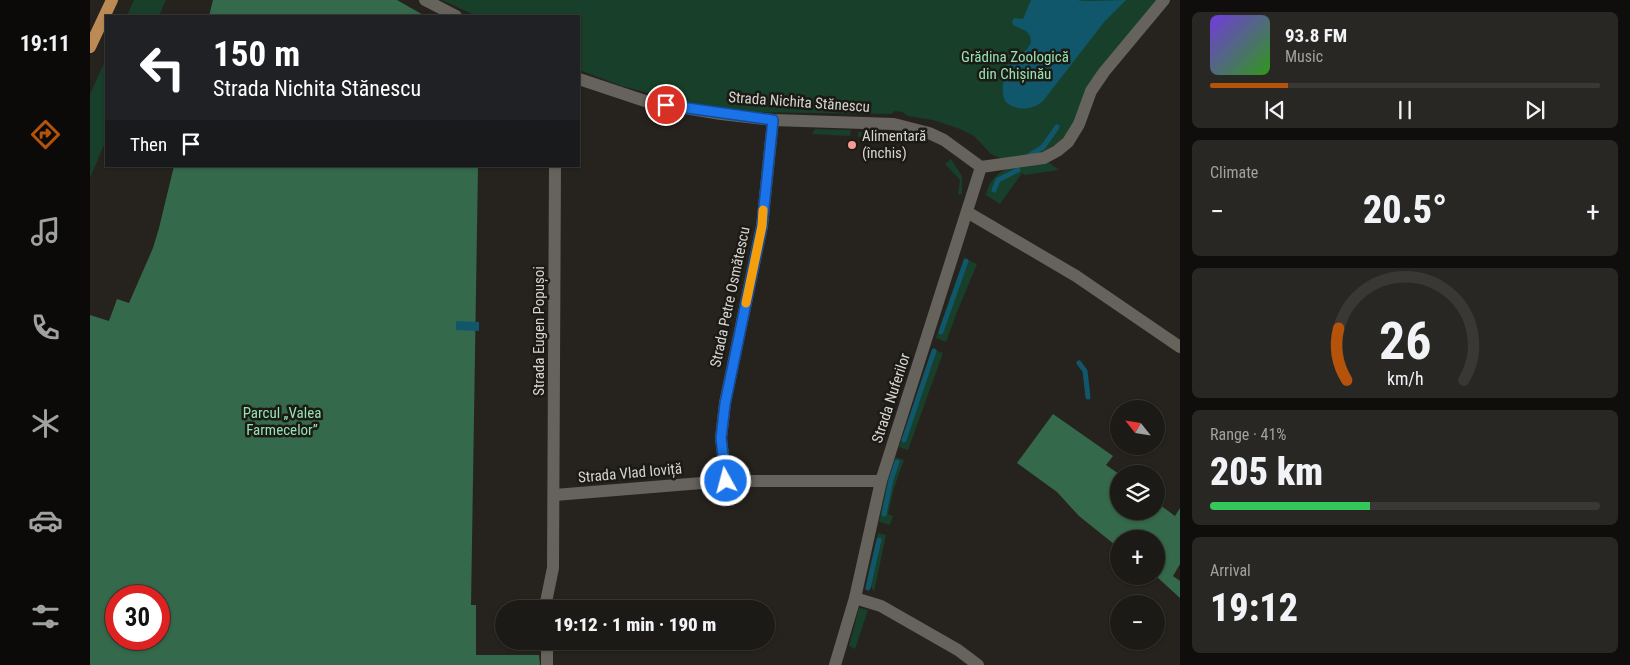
<!DOCTYPE html>
<meta charset="utf-8">
<style>
body{margin:0;font-family:"Roboto Condensed",sans-serif;background:#292723;color:#f1f3f6;height:100vh;display:flex;flex-direction:column;font-size:19px;white-space:nowrap}
*{box-sizing:border-box;margin:0}
p{font-size:16px;color:#a0a1a1}
.icon{flex:none;width:28px;height:28px;fill:none;stroke:currentColor;stroke-width:2;stroke-linecap:round;stroke-linejoin:round}
.map{position:relative;flex:1;overflow:hidden}
.panel{display:flex;flex-direction:column;gap:12px;padding:12px;background:#0f0e0c;width:450px}
.panel>*{flex:none}
.banner{position:absolute;left:15px;top:15px;width:475px;height:152px;border-radius:0px;box-shadow:0 1px 4px #0004,0 0 0 1px #3a3835;background:#202124;color:#fff;overflow:hidden}
.needle{width:32px;rotate:300deg}
.controls{position:absolute;left:1020px;top:400px;display:grid;gap:10px}
.controls a{display:grid;place-items:center;width:55px;height:55px;border-radius:50%;background:#1c1a16;box-shadow:0 1px 4px #0004,0 0 0 1px #3a3835;font-size:25px}
.speed{position:absolute;left:15px;top:585px;display:flex;gap:10px;font-size:25px;font-weight:700;text-align:center}
.speed>*{display:grid;place-content:center;width:65px;height:65px;border-radius:50%;background:#1c1a16;box-shadow:0 1px 4px #0004,0 0 0 1px #3a3835;line-height:1}
.speed .limit{border:8px solid #d22;background:#fff;color:#111}
.pin{position:absolute;display:grid;place-items:center;width:42px;height:42px;color:#fff;margin:-21px;border:2px solid #fff;border-radius:50%;box-shadow:0 1px 5px #0007}
.me{position:absolute;width:55px;margin:-28px;rotate:353deg;stroke-linejoin:round;filter:drop-shadow(0 0 4px #0008)}
.turn{display:flex;align-items:center;gap:18px;height:105px;padding:0 25px;font-size:22px}
.turn .icon{width:65px;height:65px;stroke-width:2.5}
.turn b{display:block;font-size:35px;line-height:42px}
.then{display:flex;align-items:center;height:48px;padding:0 25px;background:#0003;gap:10px;font-size:19px}
.big{font-size:38px;font-weight:800;line-height:1.1}
.panel .card{flex:1;display:flex;flex-direction:column;justify-content:center;gap:8px;min-width:0;padding:0 18px;border-radius:8px;background:#292723}
.panel .dial{align-items:center;gap:0}
.dial svg{height:130px;overflow:visible;fill:none;stroke:#3a3835;stroke-width:7;stroke-linecap:round;text-anchor:middle}
.dial text{fill:#f1f3f6;stroke:none}
.song{display:flex;align-items:center;gap:15px}
.cover{width:60px;height:60px;border-radius:8px;background:linear-gradient(135deg,hsl(260 70% 55%),hsl(110 70% 35%))}
.played{height:5px;border-radius:2px;background:linear-gradient(90deg,#b45309 20%,#3a3835 20%)}
.keys{display:flex;justify-content:space-around;direction:ltr}
.heat{display:flex;justify-content:space-between;align-items:center;font-size:28px;direction:ltr}
.charge{height:8px;border-radius:4px;background:linear-gradient(90deg,#34c759 41%,#3a3835 0)}
.trip{position:absolute;left:405px;top:600px;width:280px;height:50px;border-radius:25px;background:#1c1a16;box-shadow:0 1px 4px #0004,0 0 0 1px #3a3835;font-weight:800;line-height:50px;text-align:center}
main{display:flex;flex:1;min-height:0}
.menu{display:flex;flex-direction:column;width:90px;justify-content:space-around;align-items:center;background:#0b0a09;color:#a0a1a1}
.menu .icon{width:35px;height:35px}
.menu .on{color:#b45309}
.menu b{font-size:22px;color:#f1f3f6}
.map>svg:first-child{display:block}
</style>
<main>
<nav class="menu">
<b>19:11</b>
<svg class="icon on" aria-label="directions" viewBox="0 0 24 24"><path d="M12 3l9 9-9 9-9-9zM9 14v-3h6M13 9l2 2-2 2"/></svg>
<svg class="icon" aria-label="music" viewBox="0 0 24 24"><path d="M9 18V5l10-2v13"/><circle cx="6" cy="18" r="3"/><circle cx="16" cy="16" r="3"/></svg>
<svg class="icon" aria-label="phone" viewBox="0 0 24 24"><path d="M5 4h4l2 5-3 2q2 4 5 5l2-3 5 2v4C11 20 4 13 5 4z"/></svg>
<svg class="icon" aria-label="climate" viewBox="0 0 24 24"><path d="M12 3v18M4 7l16 10M4 17L20 7"/></svg>
<svg class="icon" aria-label="car" viewBox="0 0 24 24"><path d="M5 17H2v-5l4-1 3-4h7l3 4 3 1v5h-3M9 17h6M6 11h13"/><circle cx="7" cy="17" r="2"/><circle cx="17" cy="17" r="2"/></svg>
<svg class="icon" aria-label="filters" viewBox="0 0 24 24"><path d="M4 7h16M4 17h16"/><circle cx="9" cy="7" r="2"/><circle cx="15" cy="17" r="2"/></svg>
</nav>
<div class="map">
<svg width="1090" height="665" viewBox="0 0 1090 665">
<rect width="100%" height="100%" fill="#26231e"/>
<!-- green -->
<g fill="#173f29">
<path d="M 44,0 L 76,0 L 69,16 L 37,16 Z"/>
<path d="M 352,0 L 1069,0 L 975,137 L 954,152 L 913,159 L 901,154 L 884,136 L 870,129 L 843,120 L 817,116 L 813,112 L 804,111 L 802,114 L 658,112 L 585,100 L 532,86 L 489,70 L 489,16 L 387,16 Z"/>
<path d="M 16,59 L 16,140 L 0,178 L 0,94 Z"/>
<path d="M 725,129 L 761,130 L 760,136 L 722,134 Z"/>
<path d="M 768,132 C 787,134 806,131 824,137 L 822,140 L 808,137 L 768,137 Z"/>
<path d="M 861,159 L 872,176 L 872,194 L 868,195 L 870,180 L 855,164 Z"/>
<path d="M 958,162 L 969,170 L 935,175 L 932,173 L 910,204 L 896,195 C 903,163 932,166 958,162 Z"/>
<path d="M 874,258 L 887,264 L 867,312 L 856,342 L 846,338 Z"/>
<path d="M 842,349 L 853,353 L 818,450 L 809,447 Z"/>
<path d="M 805,457 L 814,460 L 804,488 L 798,514 L 803,516 L 800,525 L 789,522 L 797,483 Z"/>
<path d="M 788,533 L 796,535 L 784,592 L 777,579 Z"/>
<path d="M 769,608 L 778,610 L 765,649 L 759,646 Z"/>
</g>
<!-- forest -->
<g fill="#35694b" fill-rule="evenodd">
<path d="M 123,0 L 307,0 L 335,16 L 119,16 Z"/>
<path d="M 84,166 L 388,166 L 381,605 L 386,605 L 386,655 L 449,655 L 450,665 L 0,665 L 0,315 L 19,321 L 27,299 L 39,303 L 63,248 L 69,228 ZM 26,596 L 69,596 L 69,639 L 26,639 Z"/>
<path d="M 963,414 L 1023,456 L 1016,465 L 1029,474 L 1029,511 L 1066,511 L 1066,502 L 1085,516 L 1090,508 L 1090,564 L 1083,576 L 1090,581 L 1090,598 L 1066,576 L 1066,539 L 1029,539 L 1029,548 L 989,516 L 967,492 L 927,463 Z"/>
</g>
<!-- water -->
<g fill="#10576c">
<path d="M 941,0 L 988,0 C 994,2 1026,0 1036,0 L 1015,21 L 953,101 C 946,107 937,110 928,108 C 924,107 919,105 917,103 C 908,95 915,65 923,58 C 932,52 934,55 941,43 C 941,30 933,30 923,25 L 922,22 L 924,18 L 933,19 Z"/>
<path d="M 366,321 L 389,322 L 389,331 L 366,330 Z"/>
</g>
<g fill="none" stroke-linecap="round" stroke-linejoin="round">
<!-- stream -->
<g stroke="#10576c" stroke-width="5">
<path d="M 940,155 L 953,147 L 967,127"/>
<path d="M 904,190 L 908,180 L 928,170"/>
<path d="M 851,332 L 876,261"/>
<path d="M 989,363 L 995,371 L 998,397"/>
<path d="M 814,440 L 844,351"/>
<path d="M 794,514 L 801,480 L 807,462"/>
<path d="M 778,588 L 789,540"/>
</g>
<!-- minor -->
<g stroke="#66625c" stroke-width="12">
<path d="M 335,0 L 366,16"/>
<path d="M 489,79 L 558,102 L 631,114 L 683,120 L 804,124 L 839,133 L 854,140 L 891,167"/>
<path d="M 891,167 L 954,158 L 967,151 L 978,142 L 989,124 L 1001,91 L 1014,72 L 1074,0"/>
<path d="M 877,212 L 986,276 L 1090,347"/>
<path d="M 636,481 L 631,438 L 635,403 L 672,226 L 683,120"/>
<path d="M 465,495 L 636,481 L 791,481"/>
<path d="M 765,598 L 791,606 L 868,650 L 888,665"/>
<path d="M 456,609 L 456,602 L 463,568 L 465,166"/>
<path d="M 457,641 L 457,665"/>
<path d="M 745,665 L 765,598 L 791,481 L 891,167"/>
</g>
<!-- major -->
<path stroke="#bc8b55" stroke-width="12" d="M 0,47 L 22,0"/>
</g>
<g fill="none" stroke-linecap="round" stroke-linejoin="round">
<defs>
<path id="route" d="M 576,105 L 683,120 L 672,226 L 635,404 L 631,438 L 636,481"/>
</defs>
<!-- route casing -->
<use href="#route" stroke="#114b97" stroke-width="12"/>
<!-- route -->
<use href="#route" stroke="#1a73e8" stroke-width="9"/>
<!-- slow -->
<path stroke="#f59e0b" stroke-width="9" d="M 656,303 L 672,226 L 673,210"/>
</g>
<!-- markers -->
<circle fill="#f59c91" stroke="#1c1a14" stroke-width="2" cx="762" cy="145" r="5"/>
<g text-anchor="middle" stroke-width="5" stroke-linejoin="round" paint-order="stroke">
<!-- park labels -->
<g font-size="15" fill="#94e3b3" stroke="#1c1a14">
<text x="925" y="62">Grădina Zoologică<tspan x="925" dy="17">din Chișinău</tspan></text>
<text x="192" y="418">Parcul „Valea<tspan x="192" dy="17">Farmecelor”</tspan></text>
</g>
<!-- street labels -->
<g font-size="15" fill="#d7d5d2" stroke="#1c1a14">
<text transform="translate(709 102) rotate(4)" y="5">Strada Nichita Stănescu</text>
<text transform="translate(640 297) rotate(-78)" y="5">Strada Petre Osmătescu</text>
<text transform="translate(449 331) rotate(-90)" y="5">Strada Eugen Popușoi</text>
<text transform="translate(801 398) rotate(-72)" y="5">Strada Nuferilor</text>
<text transform="translate(540 473) rotate(-5)" y="5">Strada Vlad Ioviță</text>
</g>
<!-- poi labels -->
<g font-size="15" fill="#d7d5d2" stroke="#1c1a14" text-anchor="start">
<text x="772" y="141">Alimentară<tspan x="772" dy="17">(închis)</tspan></text>
</g>
</g>
</svg>
<div class="controls">
<a><svg class="needle" viewBox="-14 -14 28 28"><path d="M0-13l5 13h-10z" fill="#e53935"/><path d="M0 13l5-13h-10z" fill="#a0a1a1"/></svg></a>
<a><svg class="icon" aria-label="layers" viewBox="0 0 24 24"><path d="M12 4l9 5-9 5-9-5zM3 14l9 5 9-5"/></svg></a>
<a>+</a>
<a>−</a>
</div>
<div class="speed"><div class="limit">30</div></div>
<div class="pin" style="left:576px;top:105px;background:#d93025"><svg class="icon" aria-label="arrive" viewBox="0 0 24 24"><path d="M6 21V4h12l-3 4 3 4H6"/></svg></div>
<svg class="me" style="left:636px;top:481px" viewBox="-20 -20 40 40"><circle r="17" fill="#1a73e8" stroke="#fff" stroke-width="3"/><path d="M0-11L8 9 0 5-8 9z" fill="#fff"/></svg>
<div class="trip">19:12 · 1 min · 190 m</div>
<div class="banner">
<div class="turn"><svg class="icon" aria-label="left" viewBox="0 0 24 24"><path d="M17 20v-9H6M10 6l-5 5 5 5"/></svg><div><b>150 m</b>Strada Nichita Stănescu</div></div>
<div class="then">Then<svg class="icon" aria-label="arrive" viewBox="0 0 24 24"><path d="M6 21V4h12l-3 4 3 4H6"/></svg></div>
</div>
</div>
<section class="panel">
<div class="card">
<div class="song"><i class="cover"></i><div><b>93.8 FM</b><p>Music</p></div></div>
<div class="played"></div>
<div class="keys"><svg class="icon" aria-label="previous" viewBox="0 0 24 24"><path d="M18 5L8 12l10 7zM5 5v14"/></svg><svg class="icon" aria-label="pause" viewBox="0 0 24 24"><path d="M8 5v14M16 5v14"/></svg><svg class="icon" aria-label="next" viewBox="0 0 24 24"><path d="M6 5l10 7-10 7zM19 5v14"/></svg></div>
</div>
<div class="card"><p>Climate</p>
<div class="heat"><a>−</a><b class="big">20.5°</b><a>+</a></div>
</div>
<div class="card dial"><svg viewBox="0 0 100 80">
<path d="M14 69A42 42 0 1 1 86 69"/>
<path d="M14 69A42 42 0 0 1 9 37" stroke="#b45309"/>
<text x="50" y="56" font-size="32" font-weight="700">26</text>
<text x="50" y="72" font-size="11">km/h</text>
</svg></div>
<div class="card"><p>Range · 41%</p><b class="big">205 km</b><div class="charge"></div></div>
<div class="card"><p>Arrival</p><b class="big">19:12</b></div>
</section>
</main>
